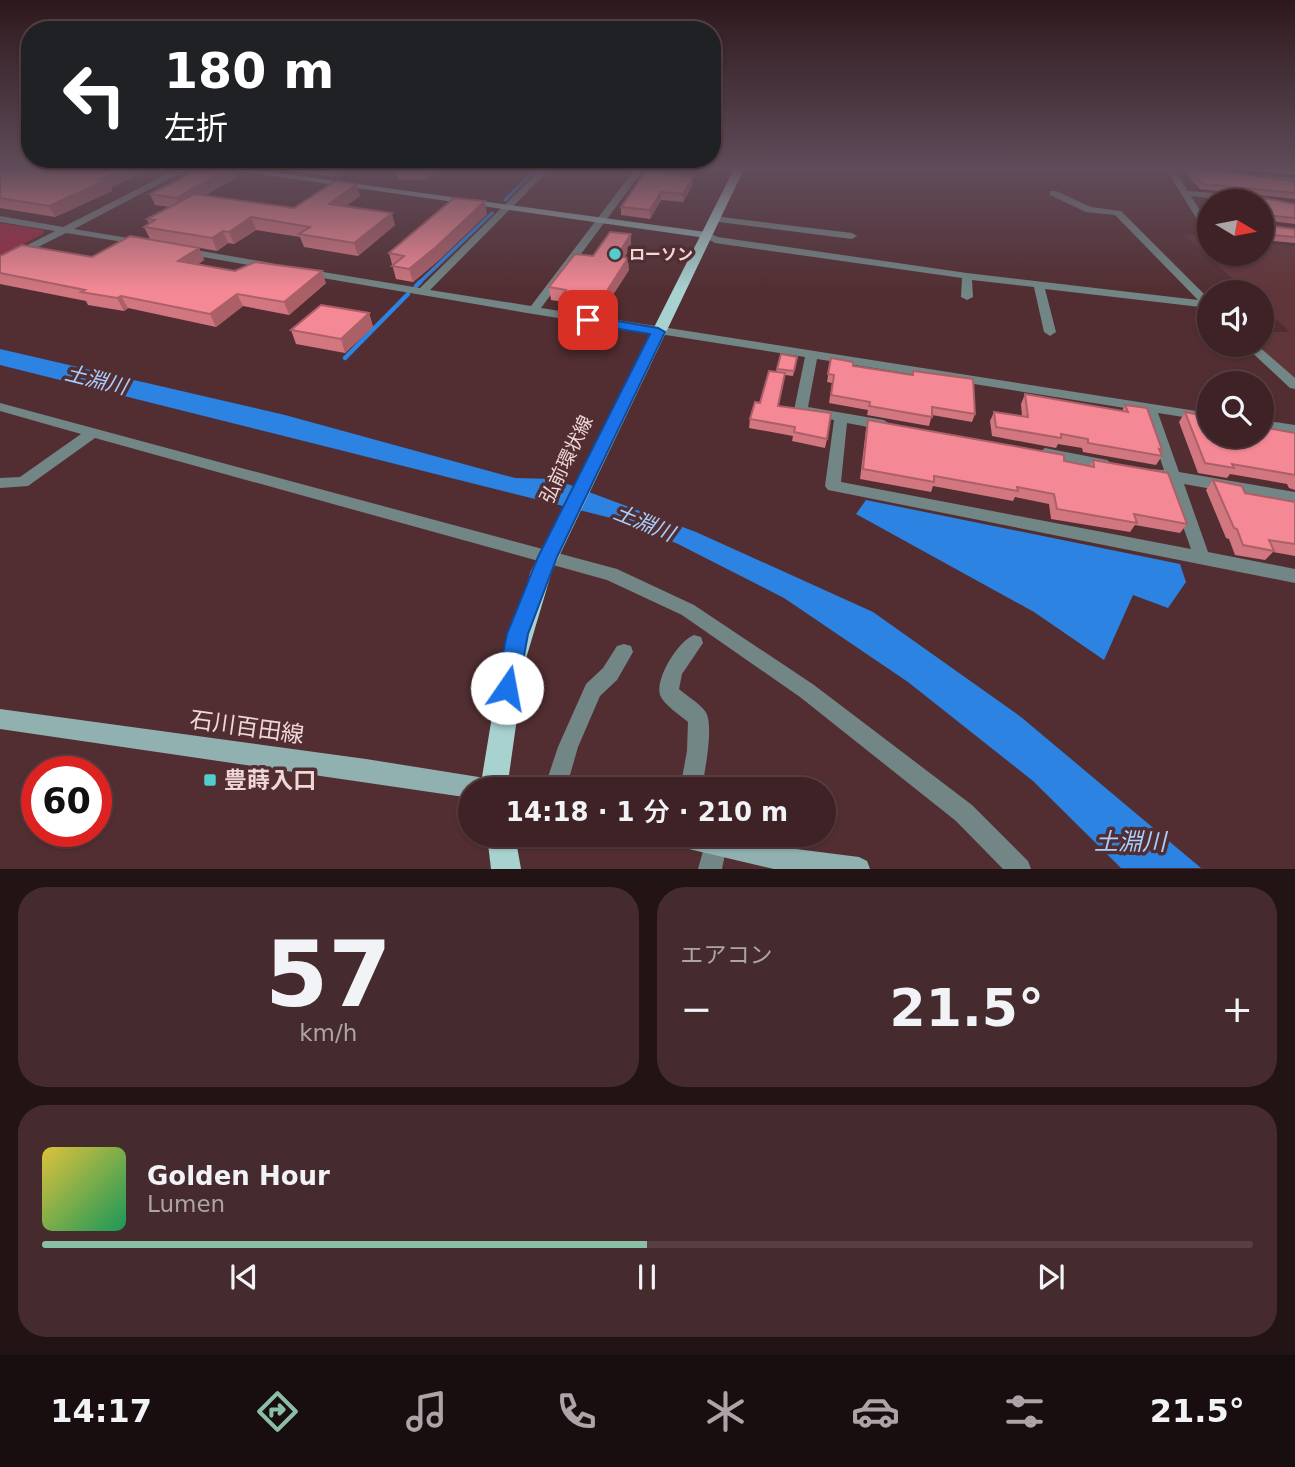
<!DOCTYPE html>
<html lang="ja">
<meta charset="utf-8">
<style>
body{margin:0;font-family:"DejaVu Sans","Noto Sans JP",sans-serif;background:#452a2e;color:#f1f3f6;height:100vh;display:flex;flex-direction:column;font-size:26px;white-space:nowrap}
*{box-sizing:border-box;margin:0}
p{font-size:23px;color:#ada4a7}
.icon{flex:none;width:38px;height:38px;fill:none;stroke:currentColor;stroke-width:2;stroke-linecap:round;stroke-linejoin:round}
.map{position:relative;height:869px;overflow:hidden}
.drawer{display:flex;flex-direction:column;gap:18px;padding:18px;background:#221315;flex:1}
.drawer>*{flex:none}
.banner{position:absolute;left:21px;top:21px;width:700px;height:147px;border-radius:28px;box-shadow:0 2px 5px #0004,0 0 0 2px #573f43;background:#202124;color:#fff;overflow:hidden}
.needle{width:46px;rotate:100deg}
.tools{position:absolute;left:1197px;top:189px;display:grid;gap:14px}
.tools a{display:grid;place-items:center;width:77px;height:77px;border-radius:50%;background:#3e2226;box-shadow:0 2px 5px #0004,0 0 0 2px #573f43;font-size:35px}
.speed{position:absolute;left:21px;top:756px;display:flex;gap:14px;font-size:35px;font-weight:700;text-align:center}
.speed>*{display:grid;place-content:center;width:91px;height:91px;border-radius:50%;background:#3e2226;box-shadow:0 2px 5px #0004,0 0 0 2px #573f43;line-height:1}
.speed .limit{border:10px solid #d22;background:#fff;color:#111}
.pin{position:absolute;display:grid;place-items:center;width:60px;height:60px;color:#fff;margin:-30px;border-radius:14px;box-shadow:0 4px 10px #0006}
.me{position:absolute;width:77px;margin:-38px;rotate:12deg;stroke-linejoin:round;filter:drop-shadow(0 0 5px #0008)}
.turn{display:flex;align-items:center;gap:24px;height:147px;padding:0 28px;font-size:32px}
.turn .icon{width:91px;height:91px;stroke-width:2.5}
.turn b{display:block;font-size:49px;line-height:60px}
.big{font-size:52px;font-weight:600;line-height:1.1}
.drawer .card{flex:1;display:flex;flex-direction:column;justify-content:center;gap:10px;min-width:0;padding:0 24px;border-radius:28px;background:#452a2e}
.drawer .dial{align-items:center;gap:0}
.dial b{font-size:91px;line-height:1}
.song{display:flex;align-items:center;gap:21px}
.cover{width:84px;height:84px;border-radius:10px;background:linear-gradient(135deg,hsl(50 70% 55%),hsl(150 70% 35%))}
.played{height:7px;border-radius:4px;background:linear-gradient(90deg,#8abfa5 50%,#573f43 50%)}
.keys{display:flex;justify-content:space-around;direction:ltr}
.heat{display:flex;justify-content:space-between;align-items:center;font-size:38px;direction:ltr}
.drawer .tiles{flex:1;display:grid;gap:18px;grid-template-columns:1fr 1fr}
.card:last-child{grid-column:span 2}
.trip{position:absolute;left:458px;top:777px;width:378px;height:70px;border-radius:35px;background:#3e2226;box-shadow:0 2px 5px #0004,0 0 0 2px #573f43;font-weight:600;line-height:70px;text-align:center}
.tabs{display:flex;height:112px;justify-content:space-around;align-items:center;background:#190e0f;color:#ada4a7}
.tabs .icon{width:49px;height:49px}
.tabs .on{color:#8abfa5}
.tabs b{font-size:32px;color:#f1f3f6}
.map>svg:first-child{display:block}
</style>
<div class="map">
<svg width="1295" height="869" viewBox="0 0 1295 869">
<rect width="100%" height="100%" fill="#522e32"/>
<!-- built -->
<path fill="#61363a" d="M 1183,234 L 1209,237 L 1209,254 L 1262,254 L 1262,242 L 1295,246 L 1295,382 L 1254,345 L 1262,345 L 1262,332 L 1290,332 L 1262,306 L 1262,292 L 1247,292 Z"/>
<!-- green -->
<path fill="#a02942" d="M 0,223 L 44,230 L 43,234 L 0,256 Z"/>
<!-- water -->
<g fill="#2c83e1">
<path d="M 0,349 L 285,415 L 515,478 L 554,479 L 696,532 L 873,612 L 1021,717 L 1201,868 L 1121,868 L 1033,781 L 908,682 L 784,598 L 678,544 L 627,522 L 0,365 Z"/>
<path d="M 866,500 L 1180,564 L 1186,582 L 1168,608 L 1133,595 L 1104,660 L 1034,612 L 856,514 Z"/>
</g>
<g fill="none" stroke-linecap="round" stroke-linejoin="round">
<!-- stream-far1 -->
<g stroke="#2c83e1" stroke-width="3.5">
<path d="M 505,200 L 536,169"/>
<path d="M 418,284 L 492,213"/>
</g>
<!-- stream -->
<g stroke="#2c83e1" stroke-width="4.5">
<path d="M 416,286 L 420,282"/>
<path d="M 345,358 L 408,294"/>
</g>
<!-- street -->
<g fill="#728685" fill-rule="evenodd">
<path d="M 177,169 L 188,169 L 74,229 L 140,240 L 143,241 L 143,245 L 66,233 L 0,266 L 0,259 L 55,231 L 0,222 L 0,216 L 63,227 Z"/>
<path d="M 541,169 L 550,169 L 430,290 L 531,306 L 635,169 L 644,169 L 541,308 L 1209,413 L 1209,421 L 1158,413 L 1179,472 L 1295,492 L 1295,504 L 1184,484 L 1208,552 L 1295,569 L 1295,583 L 828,490 L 825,486 L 834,420 L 801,414 L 794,410 L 805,357 L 533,314 L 305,275 L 300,272 L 305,269 L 420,288 ZM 817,359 L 1144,411 L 1164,470 L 1147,469 L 1145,473 L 1147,477 L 1167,481 L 1191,549 L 841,482 L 847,423 L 884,430 L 891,425 L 884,420 L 808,407 Z"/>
<path d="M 1166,169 L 1174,169 L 1188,191 L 1228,194 L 1232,197 L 1228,200 L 1191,196 L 1204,217 L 1209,217 L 1209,223 L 1198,221 Z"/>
<path d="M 1262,174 L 1295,178 L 1295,184 L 1259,179 L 1258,177 Z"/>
<path d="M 1050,191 L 1056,191 L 1091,207 L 1121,211 L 1209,299 L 1209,308 L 1045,289 L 1056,332 L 1050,336 L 1044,332 L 1034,287 L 972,280 L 973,297 L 967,300 L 961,297 L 962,278 L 715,243 L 701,235 L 706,232 L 718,237 L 967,273 L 1198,300 L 1115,215 L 1086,212 L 1050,195 Z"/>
<path d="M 714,216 L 852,233 L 857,236 L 852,239 L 711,221 L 711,217 Z"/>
<path d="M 184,248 L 271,263 L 276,266 L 271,269 L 180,253 L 179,251 Z"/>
<path d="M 1244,345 L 1257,345 L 1295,378 L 1295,389 L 1290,388 Z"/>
<path d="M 0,403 L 617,569 L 694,605 L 814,685 L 972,805 L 1028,861 L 1031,869 L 1003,869 L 956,821 L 800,697 L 682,615 L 607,580 L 95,438 L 28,486 L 0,488 L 0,478 L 20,477 L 81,434 L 0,411 Z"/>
<path d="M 1262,420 L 1295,425 L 1295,435 L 1262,429 Z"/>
<path d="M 1045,448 L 1107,460 L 1114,465 L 1107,470 L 1040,457 L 1038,453 Z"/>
<path d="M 694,635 L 701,637 L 703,643 L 682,674 L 679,689 C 687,696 699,703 705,711 C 715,724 704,773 702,789 L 680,789 L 687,751 L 688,722 C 680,715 664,705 660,695 C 655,678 679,640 694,635 Z"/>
<path d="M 624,644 L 631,646 L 633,652 L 617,680 L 600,696 L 578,747 L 566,789 L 544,789 L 558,747 L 586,684 L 603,668 L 617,646 Z"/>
<path d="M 711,835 L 724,836 L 727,844 L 722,869 L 698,869 L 705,844 Z"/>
</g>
<!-- secondary -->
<g fill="#90b1b0" fill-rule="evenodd">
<path d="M 224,169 L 249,169 L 706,232 L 711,235 L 706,238 Z"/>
<path d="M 0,709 L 366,759 L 485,778 L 493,781 L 496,789 L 471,789 L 471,798 L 0,729 Z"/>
<path d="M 665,835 L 726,835 L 788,848 L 859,857 L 867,861 L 870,869 L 774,869 L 676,846 L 668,843 Z"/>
</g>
<!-- primary -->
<g fill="#a7d2d0" fill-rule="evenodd">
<path d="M 734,169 L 744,169 L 552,571 L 525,662 L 507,789 L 480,789 L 501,662 L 531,571 Z"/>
<path d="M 487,835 L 515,835 L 521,869 L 491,869 Z"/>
</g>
</g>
<!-- wall -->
<g fill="#d27680">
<path d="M 0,169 L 148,169 L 111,188 L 112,191 L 55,217 L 0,208 Z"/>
<path d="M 281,169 L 345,169 L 333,177 Z"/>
<path d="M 395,169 L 439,169 L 426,180 L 398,180 Z"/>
<path d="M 1188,169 L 1202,169 L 1295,181 L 1295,199 L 1200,189 L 1186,173 Z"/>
<path d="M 1237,169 L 1295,169 L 1295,175 Z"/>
<path d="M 693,177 L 693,185 L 683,202 L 661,200 L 650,219 L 621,215 L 621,207 Z"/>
<path d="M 236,178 L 204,195 L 294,208 L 360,196 L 346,206 L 395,225 L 358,256 L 304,247 L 300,237 L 256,230 L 234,244 L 228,243 L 217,251 L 150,239 L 144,227 L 149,224 L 147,219 L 170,207 L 155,205 L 150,194 Z"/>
<path d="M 1209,194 L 1295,204 L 1295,224 L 1263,220 L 1263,225 L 1295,229 L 1295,243 L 1262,240 L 1262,201 L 1209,201 L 1209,204 L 1207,200 Z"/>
<path d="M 487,214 L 439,260 L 413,282 L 396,279 L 389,253 Z"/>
<path d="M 631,247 L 624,257 L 629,270 L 603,310 L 564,306 L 564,302 L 551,300 L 549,287 L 593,256 Z"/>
<path d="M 199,248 L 204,260 L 197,265 L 235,271 L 326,283 L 289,315 L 243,306 L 216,327 L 128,308 L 124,311 L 88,305 L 86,301 L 0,284 L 0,256 L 92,257 Z"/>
<path d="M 369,313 L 373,327 L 345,353 L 296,344 L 291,330 Z"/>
<path d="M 781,354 L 797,357 L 793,376 L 785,375 L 778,406 L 827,439 L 825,448 L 792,441 L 793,436 L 749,428 L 750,419 L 776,372 Z"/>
<path d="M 831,358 L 853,366 L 912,375 L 913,371 L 975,414 L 972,422 L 932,415 L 929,426 L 867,415 L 868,410 L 829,403 L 832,383 L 827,382 Z"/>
<path d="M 1025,394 L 1122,411 L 1125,405 L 1162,450 L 1161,452 L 1162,456 L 1156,465 L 1083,452 L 1082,448 L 1058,444 L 1056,448 L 992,436 L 990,421 L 994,412 L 1022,416 L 1021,404 Z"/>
<path d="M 1185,412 L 1295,433 L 1295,490 L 1289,488 L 1287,484 L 1230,474 L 1227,478 L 1198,473 L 1179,422 Z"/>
<path d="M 868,420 L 1089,466 L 1093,460 L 1187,524 L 1180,533 L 1135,525 L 1130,532 L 1051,519 L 1049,504 L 1015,497 L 1013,501 L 933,486 L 931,492 L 860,479 L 866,429 Z"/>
<path d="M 1213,480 L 1245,493 L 1295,502 L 1295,556 L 1273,552 L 1265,560 L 1235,555 L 1229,539 L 1226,538 L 1206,490 Z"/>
</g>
<!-- shaded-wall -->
<g fill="#ab6068">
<path d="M 122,169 L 148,169 L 111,188 L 112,191 L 55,217 L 49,206 Z"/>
<path d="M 228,169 L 232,169 L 236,178 L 181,209 L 176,198 Z"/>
<path d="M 331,169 L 345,169 L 333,177 Z"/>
<path d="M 423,169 L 439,169 L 426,180 Z"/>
<path d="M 693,177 L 693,185 L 683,202 L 683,194 Z"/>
<path d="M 357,184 L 360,196 L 332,216 L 329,204 Z"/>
<path d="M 661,192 L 661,200 L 650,219 L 650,210 Z"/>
<path d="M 485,201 L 487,214 L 439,260 L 413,282 L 409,269 Z"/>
<path d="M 392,213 L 395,225 L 358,256 L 354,243 Z"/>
<path d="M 251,217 L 256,230 L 234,244 L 229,232 Z"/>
<path d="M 223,231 L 228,243 L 217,251 L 212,238 Z"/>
<path d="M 631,234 L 631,247 L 617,269 L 617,256 Z"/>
<path d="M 199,248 L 204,260 L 184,274 L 178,261 Z"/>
<path d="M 628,258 L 629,270 L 603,310 L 603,297 Z"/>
<path d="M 322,271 L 326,283 L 289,315 L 284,302 Z"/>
<path d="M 237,294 L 243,306 L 216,327 L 210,314 Z"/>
<path d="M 121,296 L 128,308 L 124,311 L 117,298 Z"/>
<path d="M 369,313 L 373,327 L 345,353 L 341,339 Z"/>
</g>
<!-- building -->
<g fill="#f48995" stroke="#ab6068" stroke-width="2">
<path d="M 0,169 L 122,169 L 102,179 L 107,180 L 49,206 L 0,198 Z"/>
<path d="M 200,169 L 228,169 L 176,198 L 150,194 Z"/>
<path d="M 1190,169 L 1201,169 L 1295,181 L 1295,193 L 1202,184 Z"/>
<path d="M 645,172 L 693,177 L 683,194 L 661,192 L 650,210 L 621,207 Z"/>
<path d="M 335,181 L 357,184 L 329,204 L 392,213 L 354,243 L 299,234 L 310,227 L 251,217 L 229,232 L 223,231 L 212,238 L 144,227 L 155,220 L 147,219 L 194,194 L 294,208 Z"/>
<path d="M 1209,194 L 1263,198 L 1295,204 L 1295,218 L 1266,215 L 1263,218 L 1263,225 L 1295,229 L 1295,237 L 1262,234 L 1262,201 L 1214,201 Z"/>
<path d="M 454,198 L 485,201 L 436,247 L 409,269 L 392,266 L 404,256 L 389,253 Z"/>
<path d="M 610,232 L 631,234 L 617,256 L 628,258 L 603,297 L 563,294 L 566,290 L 549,287 L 575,254 L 593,256 Z"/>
<path d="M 130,236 L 199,248 L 178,261 L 235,271 L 255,262 L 322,271 L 284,302 L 237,294 L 210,314 L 121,296 L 117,298 L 81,292 L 85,290 L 0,273 L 0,256 L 22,245 L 92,257 Z"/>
<path d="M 321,305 L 369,313 L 341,339 L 291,330 Z"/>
<path d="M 781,354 L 797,357 L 794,371 L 777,369 Z"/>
<path d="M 831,358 L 853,362 L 853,366 L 913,375 L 913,371 L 973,379 L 975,414 L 932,407 L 932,417 L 869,406 L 870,402 L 831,395 L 834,375 L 828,374 Z"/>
<path d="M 769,371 L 785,373 L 778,406 L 831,413 L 827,439 L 794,432 L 795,427 L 750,419 L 755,402 L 760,403 Z"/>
<path d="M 1025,394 L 1128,412 L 1125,405 L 1147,408 L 1162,450 L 1159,449 L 1162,456 L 1088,443 L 1088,439 L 1061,434 L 1061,438 L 996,427 L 994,412 L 1028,417 Z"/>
<path d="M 1185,412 L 1209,417 L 1209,436 L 1262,436 L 1262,427 L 1295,433 L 1295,475 L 1232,464 L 1234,468 L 1205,463 Z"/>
<path d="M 868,420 L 1064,455 L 1064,461 L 1094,467 L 1093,460 L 1168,473 L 1187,524 L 1134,514 L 1137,523 L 1057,509 L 1054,494 L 1017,487 L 1018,491 L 934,476 L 934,482 L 863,469 Z"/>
<path d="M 1213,480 L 1242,486 L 1245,493 L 1295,502 L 1295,544 L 1269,540 L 1274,551 L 1243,545 L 1237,529 L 1234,528 Z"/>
</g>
<!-- sky -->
<linearGradient id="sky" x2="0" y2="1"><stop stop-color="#2d191c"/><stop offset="0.58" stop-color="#604c5a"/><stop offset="1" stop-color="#604c5a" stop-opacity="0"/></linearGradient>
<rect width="1295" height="291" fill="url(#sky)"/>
<!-- route -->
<path fill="#1a73e8" stroke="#114b97" stroke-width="2" d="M 588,316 L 658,328 L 665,332 L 557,557 L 528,634 L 518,688 L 514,695 L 507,698 L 499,695 L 496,688 L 507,634 L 538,557 L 650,334 L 583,323 L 581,320 Z"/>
<!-- markers -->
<g fill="#53cdcb" stroke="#522e32" stroke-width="2.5">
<circle cx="615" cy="254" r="7"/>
<rect x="203" y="773" width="14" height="14" rx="3.5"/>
</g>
<g text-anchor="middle" stroke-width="7" stroke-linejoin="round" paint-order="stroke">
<!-- far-poi labels -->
<g font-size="16" font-weight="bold" fill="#efd7d8" stroke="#522e32" text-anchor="start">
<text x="629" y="260">ローソン</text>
</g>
<!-- street labels -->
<g font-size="19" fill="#efd7d8" stroke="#522e32">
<text transform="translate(566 459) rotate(-64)" y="7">弘前環状線</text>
</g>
<!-- water labels -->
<g font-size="21" font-style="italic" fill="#a8cffd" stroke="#522e32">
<text transform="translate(96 380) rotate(14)" y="7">土淵川</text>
<text transform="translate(644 523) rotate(22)" y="7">土淵川</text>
</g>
<!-- near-street labels -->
<g font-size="23" fill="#efd7d8" stroke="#522e32">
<text transform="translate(247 727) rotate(8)" y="8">石川百田線</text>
</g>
<!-- near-poi labels -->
<g font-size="23" font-weight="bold" fill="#efd7d8" stroke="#522e32" text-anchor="start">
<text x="224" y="788">豊蒔入口</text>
</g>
<!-- near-water labels -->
<g font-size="24" font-style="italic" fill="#a8cffd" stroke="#522e32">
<text x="1130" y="850">土淵川</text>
</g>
</g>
</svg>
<div class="tools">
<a><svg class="needle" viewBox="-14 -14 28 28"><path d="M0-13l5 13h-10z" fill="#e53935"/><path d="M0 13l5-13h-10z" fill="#ada4a7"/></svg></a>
<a><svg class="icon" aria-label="sound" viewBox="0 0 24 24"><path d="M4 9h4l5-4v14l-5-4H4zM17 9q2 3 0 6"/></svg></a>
<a><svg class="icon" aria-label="search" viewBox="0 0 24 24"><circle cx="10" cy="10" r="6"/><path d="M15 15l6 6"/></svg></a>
</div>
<div class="speed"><div class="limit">60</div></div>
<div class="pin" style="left:588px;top:320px;background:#d93025"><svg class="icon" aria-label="arrive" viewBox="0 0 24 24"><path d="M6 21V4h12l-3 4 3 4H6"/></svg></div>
<svg class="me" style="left:507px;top:688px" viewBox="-20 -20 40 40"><circle r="19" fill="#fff"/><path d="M0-13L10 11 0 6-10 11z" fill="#1a73e8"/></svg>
<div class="trip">14:18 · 1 分 · 210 m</div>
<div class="banner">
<div class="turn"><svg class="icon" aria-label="left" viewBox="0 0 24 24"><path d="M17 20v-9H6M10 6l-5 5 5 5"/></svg><div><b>180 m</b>左折</div></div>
</div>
</div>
<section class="drawer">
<div class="tiles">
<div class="card dial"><b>57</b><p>km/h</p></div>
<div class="card"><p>エアコン</p>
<div class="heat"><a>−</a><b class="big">21.5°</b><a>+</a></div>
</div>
<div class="card">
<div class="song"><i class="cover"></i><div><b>Golden Hour</b><p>Lumen</p></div></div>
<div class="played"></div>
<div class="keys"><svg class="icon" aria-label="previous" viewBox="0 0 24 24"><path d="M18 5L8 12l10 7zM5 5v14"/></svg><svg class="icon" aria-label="pause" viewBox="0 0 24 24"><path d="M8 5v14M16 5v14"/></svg><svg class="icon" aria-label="next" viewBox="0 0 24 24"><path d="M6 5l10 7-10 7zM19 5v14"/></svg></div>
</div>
</div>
</section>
<nav class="tabs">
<b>14:17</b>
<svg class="icon on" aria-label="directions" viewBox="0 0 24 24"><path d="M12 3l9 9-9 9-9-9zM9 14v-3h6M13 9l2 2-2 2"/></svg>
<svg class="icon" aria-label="music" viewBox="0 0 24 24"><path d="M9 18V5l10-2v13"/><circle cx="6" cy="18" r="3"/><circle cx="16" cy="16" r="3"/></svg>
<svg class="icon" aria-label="phone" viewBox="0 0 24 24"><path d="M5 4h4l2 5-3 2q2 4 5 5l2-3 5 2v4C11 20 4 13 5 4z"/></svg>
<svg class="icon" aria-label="climate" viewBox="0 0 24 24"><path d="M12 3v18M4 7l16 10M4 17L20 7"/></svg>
<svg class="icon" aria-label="car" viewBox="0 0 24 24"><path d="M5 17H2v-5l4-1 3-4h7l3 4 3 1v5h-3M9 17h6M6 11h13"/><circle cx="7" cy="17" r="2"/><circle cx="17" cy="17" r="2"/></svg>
<svg class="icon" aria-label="filters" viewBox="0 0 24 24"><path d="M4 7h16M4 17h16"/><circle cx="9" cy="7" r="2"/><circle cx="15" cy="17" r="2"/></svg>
<b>21.5°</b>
</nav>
